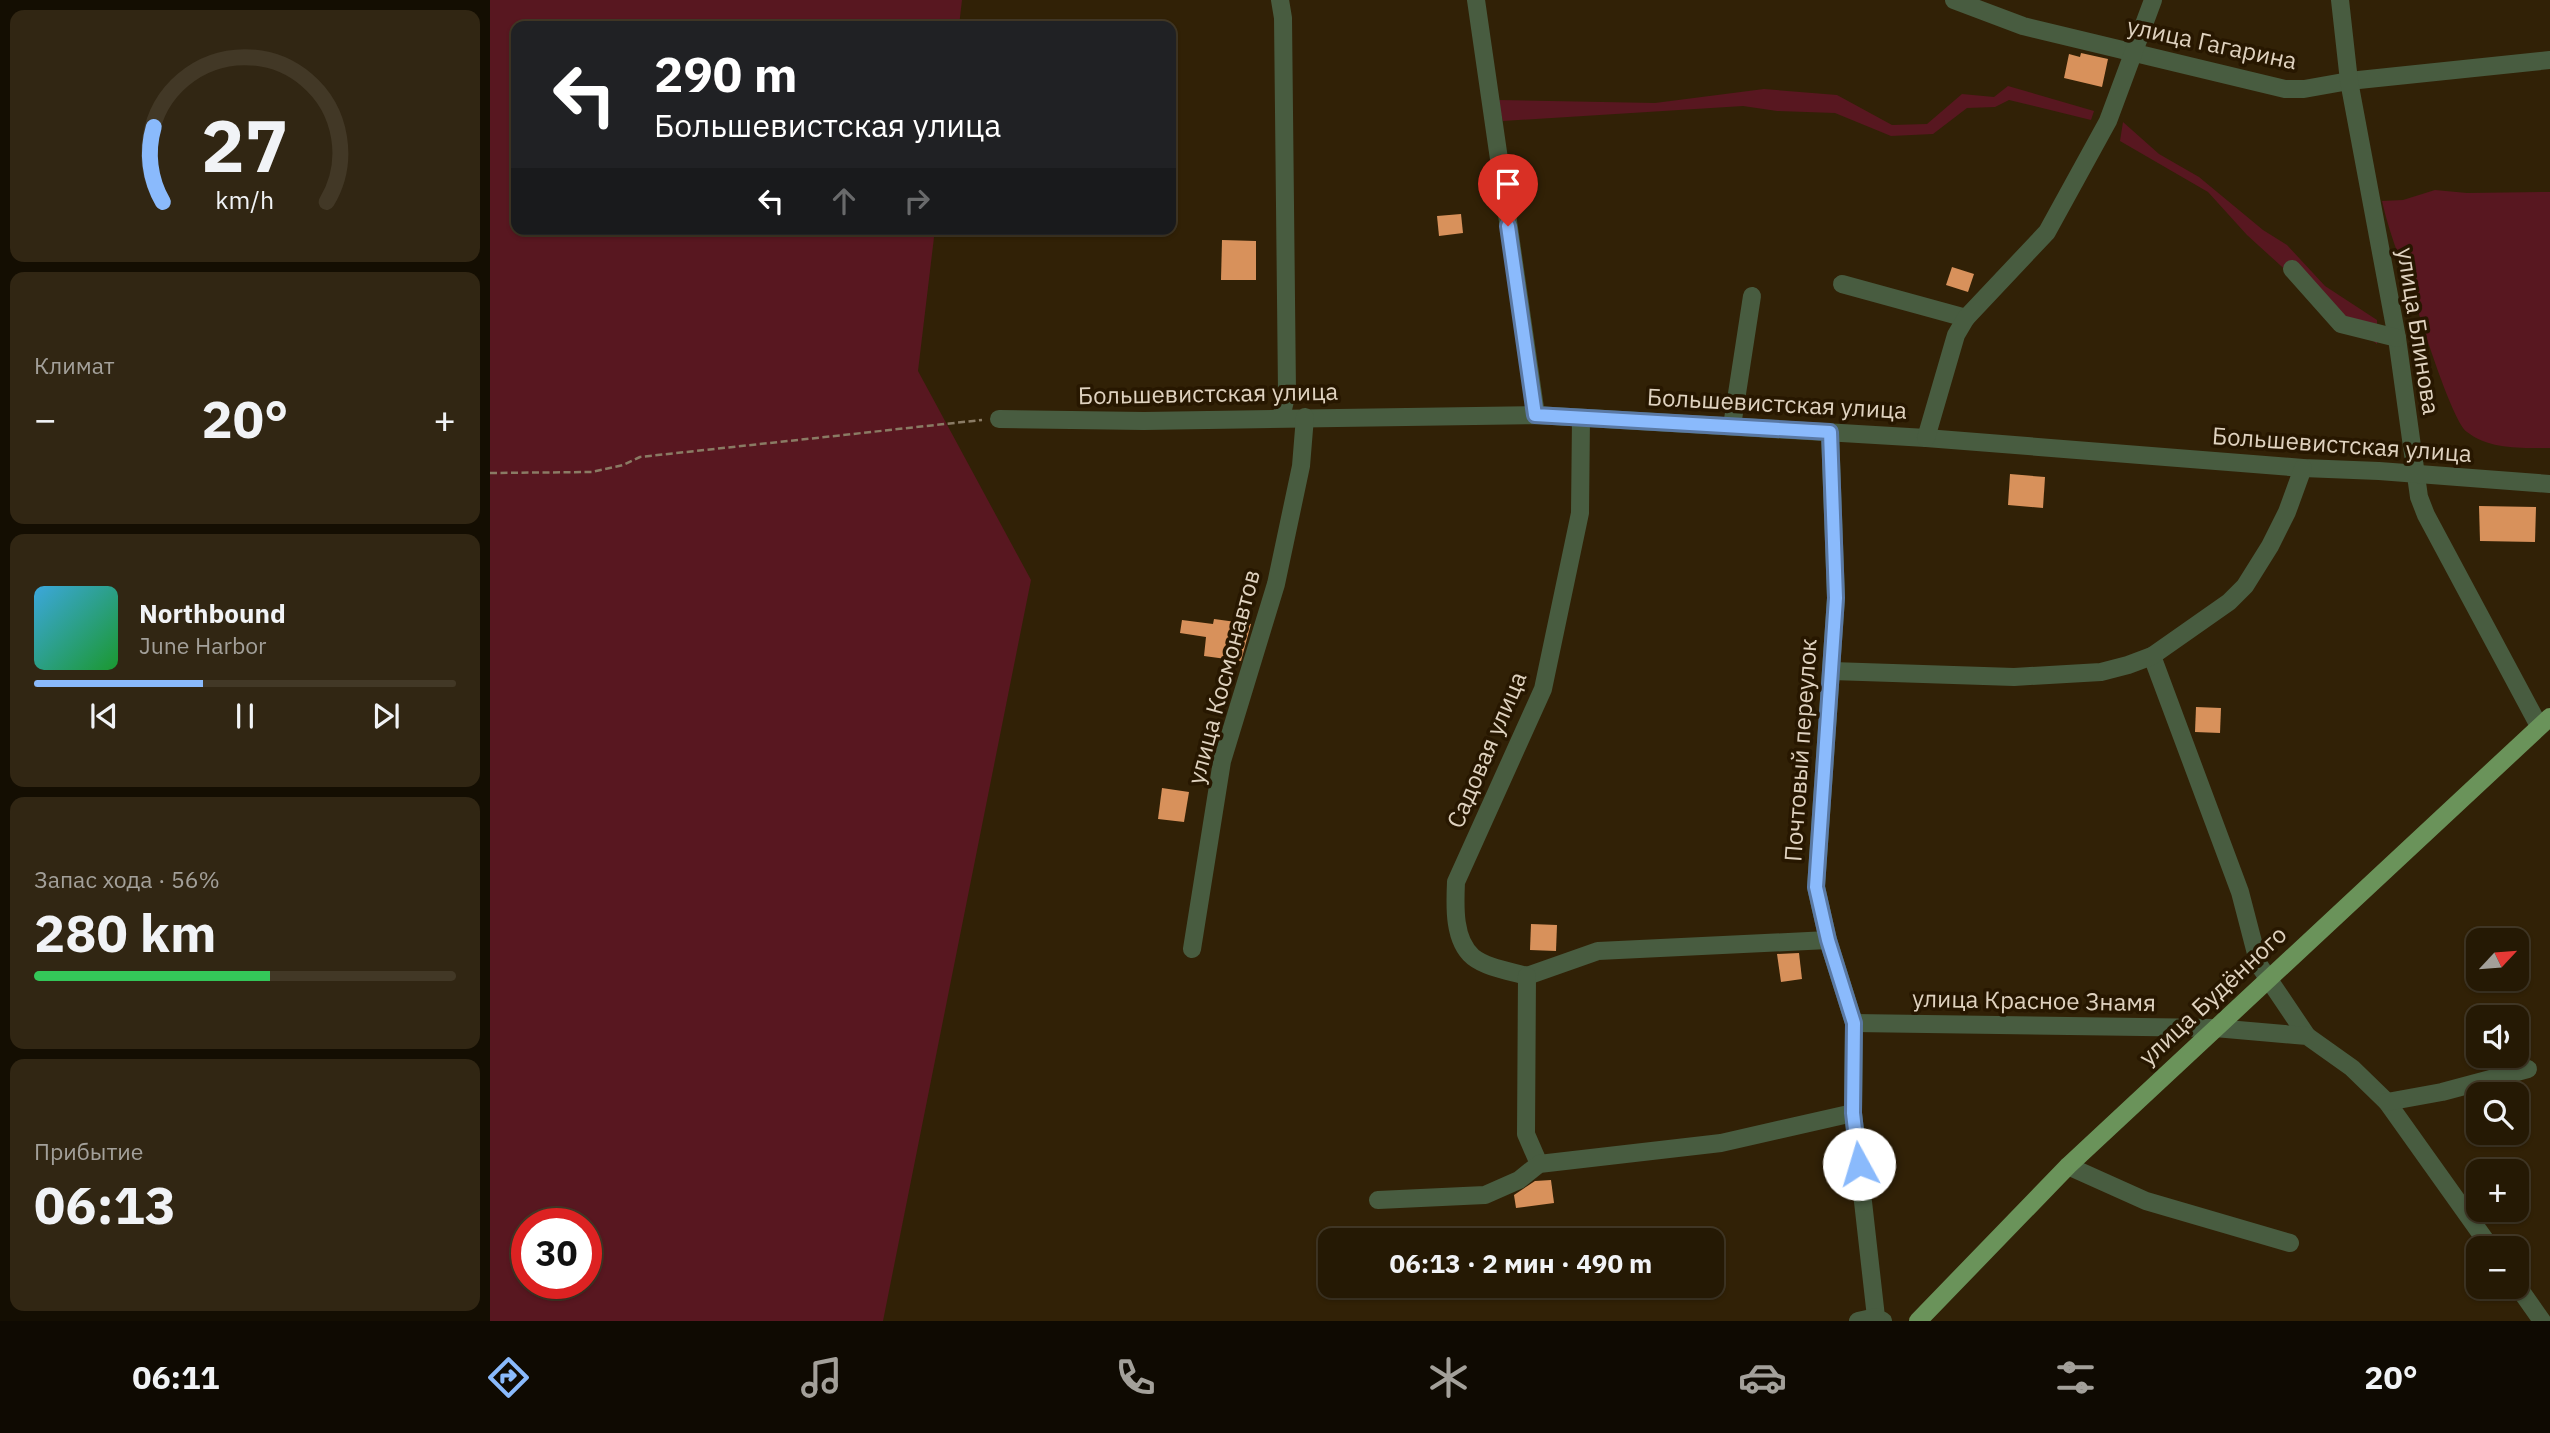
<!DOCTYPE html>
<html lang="ru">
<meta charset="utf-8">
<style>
body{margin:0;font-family:"IBM Plex Sans",sans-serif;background:#312613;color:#f1f3f6;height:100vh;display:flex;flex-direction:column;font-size:26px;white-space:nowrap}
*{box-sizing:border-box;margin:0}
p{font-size:23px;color:#a3a09a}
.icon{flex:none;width:38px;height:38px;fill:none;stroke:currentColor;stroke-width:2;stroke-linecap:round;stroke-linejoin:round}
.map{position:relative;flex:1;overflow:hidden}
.drawer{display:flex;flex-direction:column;gap:10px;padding:10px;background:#140e02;width:490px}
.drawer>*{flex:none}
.banner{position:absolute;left:21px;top:21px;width:665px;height:214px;border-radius:14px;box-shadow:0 2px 5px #0004,0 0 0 2px #423826;background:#202124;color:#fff;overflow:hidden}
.needle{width:46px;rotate:64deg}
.buttons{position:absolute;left:1976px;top:928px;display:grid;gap:14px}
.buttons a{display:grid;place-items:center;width:63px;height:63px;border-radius:14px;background:#251904;box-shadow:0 2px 5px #0004,0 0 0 2px #423826;font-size:35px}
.speed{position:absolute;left:21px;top:1208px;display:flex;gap:14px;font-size:35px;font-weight:700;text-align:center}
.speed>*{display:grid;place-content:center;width:91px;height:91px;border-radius:50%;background:#251904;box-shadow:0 2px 5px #0004,0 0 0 2px #423826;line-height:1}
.speed .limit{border:10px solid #d22;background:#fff;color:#111}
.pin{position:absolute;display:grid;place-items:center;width:60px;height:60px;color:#fff;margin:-72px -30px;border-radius:50% 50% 50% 0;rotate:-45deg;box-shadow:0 0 7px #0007}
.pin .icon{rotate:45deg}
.me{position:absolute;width:77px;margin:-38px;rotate:354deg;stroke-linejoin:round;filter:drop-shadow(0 0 5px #0008)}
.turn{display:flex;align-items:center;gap:24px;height:147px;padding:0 28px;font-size:32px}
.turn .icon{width:91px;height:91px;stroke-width:2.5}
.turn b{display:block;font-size:49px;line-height:60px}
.lanes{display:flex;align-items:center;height:66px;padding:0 28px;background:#0003;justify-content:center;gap:35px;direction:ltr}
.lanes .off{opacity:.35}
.big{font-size:52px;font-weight:700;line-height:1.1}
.drawer .widget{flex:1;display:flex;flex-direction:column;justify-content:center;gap:10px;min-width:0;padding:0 24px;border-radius:14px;background:#312613}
.drawer .dial{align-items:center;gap:0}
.dial svg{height:182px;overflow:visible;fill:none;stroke:#423826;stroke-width:7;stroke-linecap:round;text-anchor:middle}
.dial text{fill:#f1f3f6;stroke:none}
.song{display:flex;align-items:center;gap:21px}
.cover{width:84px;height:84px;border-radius:10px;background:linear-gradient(135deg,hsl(200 70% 55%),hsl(130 70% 35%))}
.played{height:7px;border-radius:4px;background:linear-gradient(90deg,#8abafc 40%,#423826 40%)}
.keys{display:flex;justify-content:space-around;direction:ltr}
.heat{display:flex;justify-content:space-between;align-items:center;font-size:38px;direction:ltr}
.charge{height:10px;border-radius:5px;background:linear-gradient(90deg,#34c759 56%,#423826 0)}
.trip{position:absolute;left:828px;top:1228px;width:406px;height:70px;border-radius:14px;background:#251904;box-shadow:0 2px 5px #0004,0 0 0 2px #423826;font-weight:700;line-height:70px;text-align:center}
.dock{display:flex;height:112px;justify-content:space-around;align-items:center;background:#0f0a02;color:#a3a09a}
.dock .icon{width:49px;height:49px}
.dock .current{color:#8abafc}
.dock b{font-size:32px;color:#f1f3f6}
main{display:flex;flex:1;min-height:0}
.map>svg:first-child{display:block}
</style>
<main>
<section class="drawer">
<div class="widget dial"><svg viewBox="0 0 100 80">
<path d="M14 69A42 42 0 1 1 86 69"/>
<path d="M14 69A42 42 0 0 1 10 36" stroke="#8abafc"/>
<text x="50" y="56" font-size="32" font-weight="700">27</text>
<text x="50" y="72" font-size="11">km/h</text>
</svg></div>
<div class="widget"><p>Климат</p>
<div class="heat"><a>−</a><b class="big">20°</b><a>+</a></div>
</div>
<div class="widget">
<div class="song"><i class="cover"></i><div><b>Northbound</b><p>June Harbor</p></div></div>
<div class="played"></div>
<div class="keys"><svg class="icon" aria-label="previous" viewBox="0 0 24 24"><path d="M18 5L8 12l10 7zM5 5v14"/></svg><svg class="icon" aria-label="pause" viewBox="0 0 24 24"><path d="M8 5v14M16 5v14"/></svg><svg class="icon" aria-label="next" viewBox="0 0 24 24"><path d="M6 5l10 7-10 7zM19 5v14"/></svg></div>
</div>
<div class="widget"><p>Запас хода · 56%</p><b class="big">280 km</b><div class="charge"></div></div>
<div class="widget"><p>Прибытие</p><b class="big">06:13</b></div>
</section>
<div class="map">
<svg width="2060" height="1321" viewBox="0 0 2060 1321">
<rect width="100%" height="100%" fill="#312106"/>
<!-- green -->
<g fill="#581720" fill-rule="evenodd">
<path d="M 0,0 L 472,0 L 469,26 L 26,26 L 26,229 L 445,229 L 428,371 L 541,580 L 393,1321 L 0,1321 ZM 96,1223 L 96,1283 L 37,1283 L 37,1223 Z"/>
<path d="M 1518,86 L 1604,111 L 1601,120 L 1519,100 L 1505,107 L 1477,108 L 1443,134 L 1401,136 L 1345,113 L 1287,111 L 1253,106 L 1013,121 L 1007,100 L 1165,103 L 1274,89 L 1347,95 L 1402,125 L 1437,124 L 1472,94 L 1504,97 Z"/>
<path d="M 1633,122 L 1669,154 L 1709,177 L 1773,230 L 1797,245 L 1835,286 L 1887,320 L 1887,344 L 1813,286 L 1757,235 L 1718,192 L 1630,141 Z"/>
<path d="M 1945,190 L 1977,193 L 2060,192 L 2060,448 C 2033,448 2000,450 1977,432 C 1963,422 1934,330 1927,308 C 1916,273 1900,238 1892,201 L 1913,200 Z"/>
</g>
<!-- building -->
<g fill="#d8915b">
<path d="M 1591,53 L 1618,59 L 1612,87 L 1574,78 L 1579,54 L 1590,57 Z"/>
<path d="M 971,214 L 973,233 L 949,236 L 947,216 Z"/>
<path d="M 732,240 L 766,241 L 766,280 L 731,280 Z"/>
<path d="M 1462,267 L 1484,274 L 1478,292 L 1456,285 Z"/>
<path d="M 1520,474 L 1555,477 L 1553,508 L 1518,505 Z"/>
<path d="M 1989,506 L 2046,507 L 2045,542 L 1990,541 Z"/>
<path d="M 724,619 L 761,624 L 751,661 L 714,656 L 716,637 L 690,633 L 692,620 L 723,624 Z"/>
<path d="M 1706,707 L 1731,708 L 1730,733 L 1705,732 Z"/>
<path d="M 672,788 L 699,792 L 694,822 L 668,819 Z"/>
<path d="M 1041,924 L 1067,925 L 1066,951 L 1040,950 Z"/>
<path d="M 1309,953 L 1312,979 L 1291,982 L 1287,954 Z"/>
<path d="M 1061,1180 L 1064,1203 L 1026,1208 L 1024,1195 L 1045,1181 Z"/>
</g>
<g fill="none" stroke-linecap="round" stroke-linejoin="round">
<!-- path -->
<path stroke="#8a7b64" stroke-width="2.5" stroke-dasharray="7 3.5" stroke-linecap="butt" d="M 0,473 L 102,472 L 133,465 L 150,457 L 492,420"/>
<!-- minor -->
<g stroke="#485c40" stroke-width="18">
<path d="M 790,0 L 793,18 L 797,392 L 791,418"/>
<path d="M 986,0 L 1046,415"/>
<path d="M 1464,0 L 1533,26 L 1795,89 L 1814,89 L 1859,81 L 2060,60"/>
<path d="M 1850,0 L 1859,81 L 1907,338 L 1929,497 L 1936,515 L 2049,726"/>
<path d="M 1802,269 L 1851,324 L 1907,338"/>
<path d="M 1352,284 L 1476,318"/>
<path d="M 509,419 L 654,421 L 1046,415 L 1436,438 L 1813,468 L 1889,471 L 2060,484"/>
<path d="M 1242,426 L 1262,296"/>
<path d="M 1340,432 L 1346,598 L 1326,887 L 1338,940 L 1364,1023 L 1363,1113 L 1386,1317 L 1393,1321"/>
<path d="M 1436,438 L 1466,335 L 1476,318 L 1557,232 L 1618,121 L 1663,0"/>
<path d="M 1662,656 L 1750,892 L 1769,965 L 1817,1036"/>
<path d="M 1342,671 L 1524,677 L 1611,672 L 1638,665 L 1662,656 L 1739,602 L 1755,586 L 1780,546 L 1797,512 L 1813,468"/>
<path d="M 702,949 L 732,761 L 786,584 L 811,466 L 815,417"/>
<path d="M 1037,976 C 1020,971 997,968 983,957 C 963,940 965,905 966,882 L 1053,689 L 1090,513 L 1091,418"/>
<path d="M 1037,976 L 1108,951 L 1338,940"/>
<path d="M 1037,976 L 1036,1134 L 1049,1164"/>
<path d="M 1364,1023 L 1725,1028 L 1817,1036 L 1862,1068 L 1897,1102 L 2001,1248"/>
<path d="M 1897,1102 L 1952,1092 L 2038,1069"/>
<path d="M 1578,1166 L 1656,1201 L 1800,1243"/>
<path d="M 888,1200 L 995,1195 L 1029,1180 L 1049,1164 L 1231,1143 L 1363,1113"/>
<path d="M 2026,1284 L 2052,1321"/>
<path d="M 1368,1321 L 1386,1317"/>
</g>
<!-- major -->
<path stroke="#6a935a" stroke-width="18" d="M 1428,1321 L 1578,1166 L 2060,717"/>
</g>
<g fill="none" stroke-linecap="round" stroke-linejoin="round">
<defs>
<path id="route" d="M 1018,226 L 1045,415 L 1340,432 L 1346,598 L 1326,887 L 1338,940 L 1364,1023 L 1363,1113 L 1369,1164"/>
</defs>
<!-- route casing -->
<use href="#route" stroke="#5a79a4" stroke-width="18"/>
<!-- route -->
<use href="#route" stroke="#8abafc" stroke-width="12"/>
</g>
<g text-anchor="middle" stroke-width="7" stroke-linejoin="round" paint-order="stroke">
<!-- street labels -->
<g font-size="24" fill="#dfd2bf" stroke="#271700">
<text transform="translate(1722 44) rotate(12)" y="8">улица Гагарина</text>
<text transform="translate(1928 331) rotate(81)" y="8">улица Блинова</text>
<text transform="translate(718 394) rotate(-1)" y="8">Большевистская улица</text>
<text transform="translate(1287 404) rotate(3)" y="8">Большевистская улица</text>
<text transform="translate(1852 445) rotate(4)" y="8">Большевистская улица</text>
<text transform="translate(734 677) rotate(-75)" y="8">улица Космонавтов</text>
<text transform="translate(997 750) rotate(-67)" y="8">Садовая улица</text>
<text transform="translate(1311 750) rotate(-86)" y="8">Почтовый переулок</text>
<text transform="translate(1723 996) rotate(-43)" y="8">улица Будённого</text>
<text transform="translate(1544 1001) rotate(1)" y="8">улица Красное Знамя</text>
</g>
</g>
</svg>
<div class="buttons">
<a><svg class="needle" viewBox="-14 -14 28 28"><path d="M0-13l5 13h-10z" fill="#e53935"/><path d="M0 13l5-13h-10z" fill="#a3a09a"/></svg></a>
<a><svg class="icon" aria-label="sound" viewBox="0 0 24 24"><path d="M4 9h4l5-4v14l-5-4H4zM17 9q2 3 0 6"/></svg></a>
<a><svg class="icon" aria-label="search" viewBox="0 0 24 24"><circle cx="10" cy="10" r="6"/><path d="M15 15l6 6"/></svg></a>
<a>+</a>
<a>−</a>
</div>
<div class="speed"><div class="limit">30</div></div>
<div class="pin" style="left:1018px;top:226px;background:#d93025"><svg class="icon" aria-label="arrive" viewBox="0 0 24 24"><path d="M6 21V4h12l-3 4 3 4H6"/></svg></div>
<svg class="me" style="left:1369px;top:1164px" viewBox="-20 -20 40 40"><circle r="19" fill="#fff"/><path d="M0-13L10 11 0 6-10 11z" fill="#8abafc"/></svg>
<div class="trip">06:13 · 2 мин · 490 m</div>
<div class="banner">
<div class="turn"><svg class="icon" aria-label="left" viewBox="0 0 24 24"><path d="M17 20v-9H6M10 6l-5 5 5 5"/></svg><div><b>290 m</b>Большевистская улица</div></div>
<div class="lanes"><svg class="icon" aria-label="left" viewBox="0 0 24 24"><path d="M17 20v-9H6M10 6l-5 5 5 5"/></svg><svg class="icon off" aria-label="ahead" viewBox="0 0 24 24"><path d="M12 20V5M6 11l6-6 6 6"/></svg><svg class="icon off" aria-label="right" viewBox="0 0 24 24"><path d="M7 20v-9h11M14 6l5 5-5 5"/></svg></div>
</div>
</div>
</main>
<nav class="dock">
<b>06:11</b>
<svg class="icon current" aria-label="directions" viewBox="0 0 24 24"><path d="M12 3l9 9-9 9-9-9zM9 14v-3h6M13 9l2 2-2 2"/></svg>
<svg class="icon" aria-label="music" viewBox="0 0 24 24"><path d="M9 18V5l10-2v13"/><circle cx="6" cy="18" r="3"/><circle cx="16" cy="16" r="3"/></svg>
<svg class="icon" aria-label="phone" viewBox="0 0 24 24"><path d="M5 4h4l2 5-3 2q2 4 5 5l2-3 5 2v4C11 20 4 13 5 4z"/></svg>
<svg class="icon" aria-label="climate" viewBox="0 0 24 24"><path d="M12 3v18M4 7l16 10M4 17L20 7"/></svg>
<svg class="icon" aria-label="car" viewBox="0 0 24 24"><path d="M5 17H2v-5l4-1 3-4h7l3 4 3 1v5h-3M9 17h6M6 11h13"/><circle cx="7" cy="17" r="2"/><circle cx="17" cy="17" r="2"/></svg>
<svg class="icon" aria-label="filters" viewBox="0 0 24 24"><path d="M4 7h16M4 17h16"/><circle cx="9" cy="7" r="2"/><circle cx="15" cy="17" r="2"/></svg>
<b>20°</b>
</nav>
